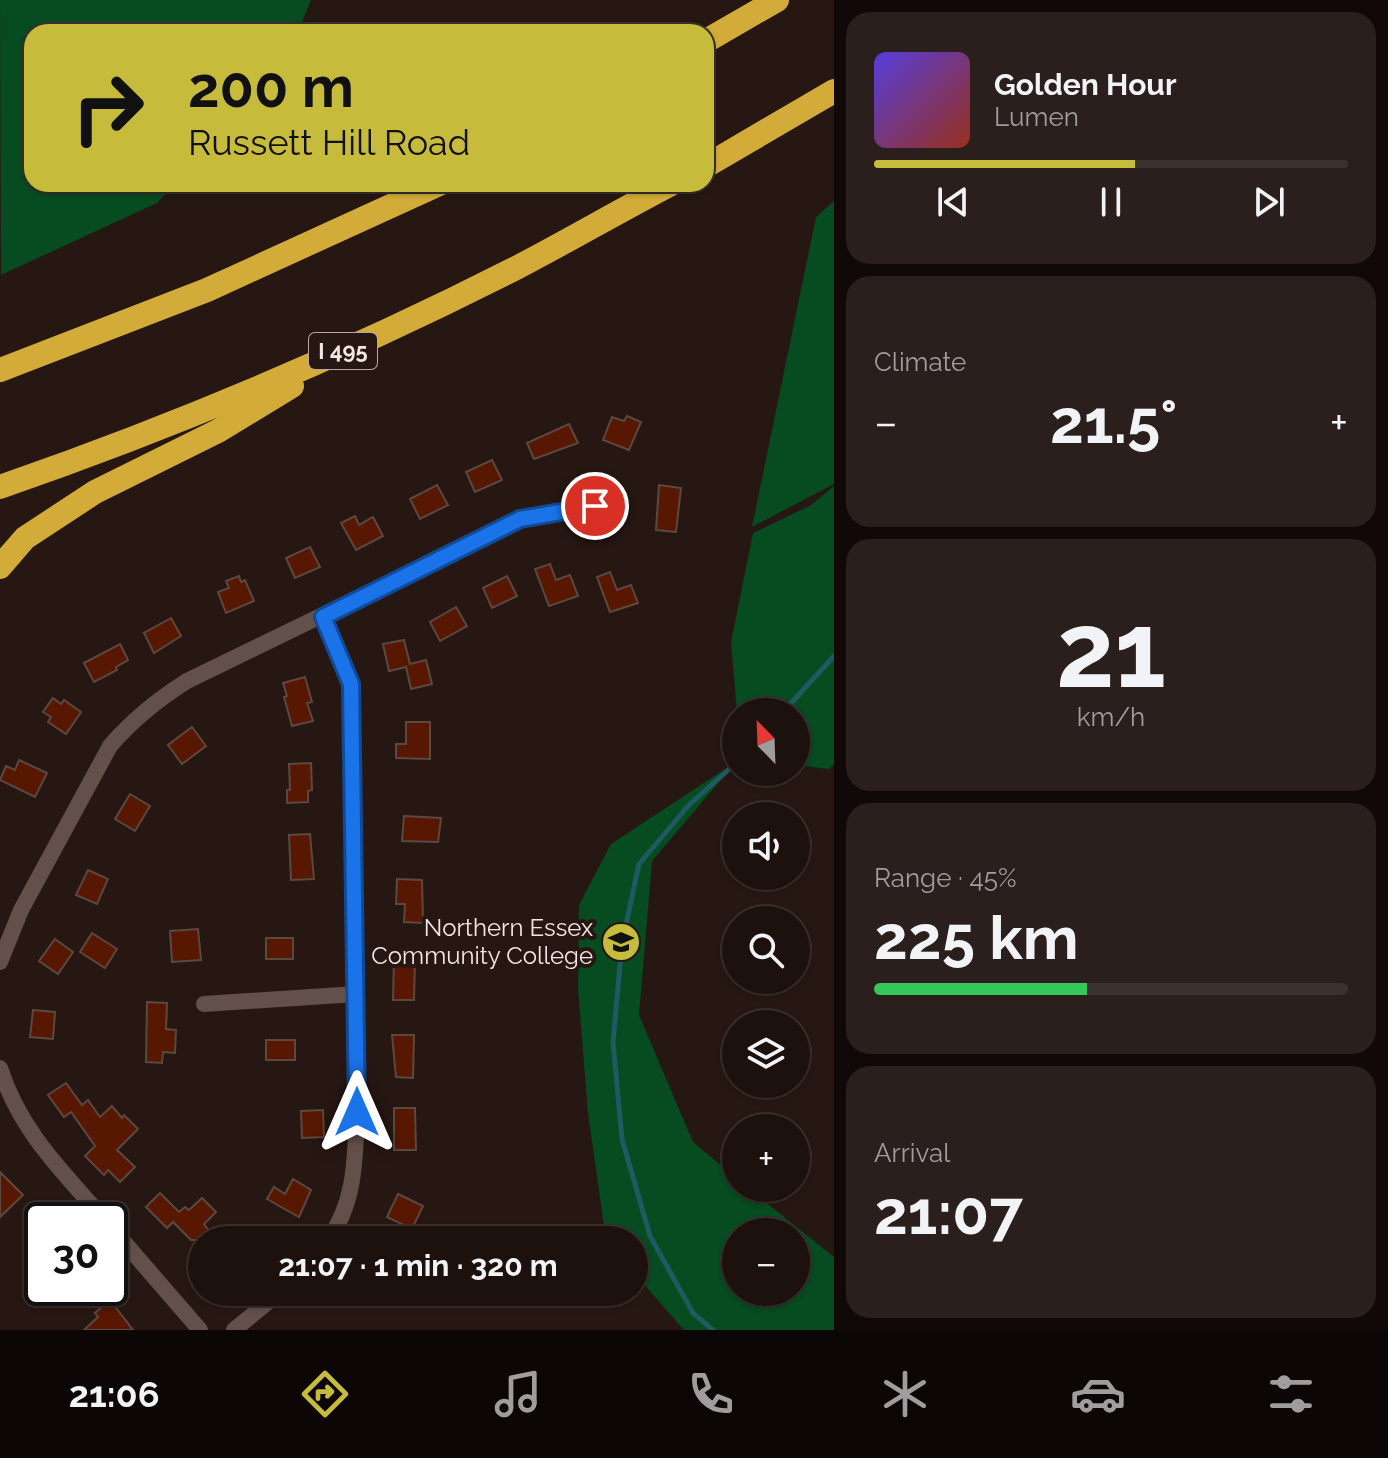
<!DOCTYPE html>
<meta charset="utf-8">
<style>
body{margin:0;font-family:Raleway,sans-serif;background:#2a1f1c;color:#f1f3f6;height:100vh;display:flex;flex-direction:column;font-size:30px;white-space:nowrap}
*{box-sizing:border-box;margin:0}
p{font-size:26px;color:#a09d9e}
.icon{flex:none;width:44px;height:44px;fill:none;stroke:currentColor;stroke-width:2;stroke-linecap:round;stroke-linejoin:round}
.map{position:relative;flex:1;overflow:hidden}
.details{display:flex;flex-direction:column;gap:12px;padding:12px;background:#100908;width:554px}
.details>*{flex:none}
.hud{position:absolute;left:24px;top:24px;width:690px;height:168px;border-radius:24px;box-shadow:0 2px 6px #0004,0 0 0 2px #3b312e;background:#c7bb3b;color:#111;overflow:hidden}
.needle{width:52px;rotate:337deg}
.buttons{position:absolute;left:722px;top:698px;display:grid;gap:16px}
.buttons a{display:grid;place-items:center;width:88px;height:88px;border-radius:50%;background:#1d110e;box-shadow:0 2px 6px #0004,0 0 0 2px #3b312e;font-size:40px}
.speed{position:absolute;left:24px;top:1202px;display:flex;gap:16px;font-size:40px;font-weight:700;text-align:center}
.speed>*{display:grid;place-content:center;width:104px;height:104px;border-radius:50%;background:#1d110e;box-shadow:0 2px 6px #0004,0 0 0 2px #3b312e;line-height:1}
.speed .limit{border:4px solid #111;border-radius:12px;background:#fff;color:#111}
.pin{position:absolute;display:grid;place-items:center;width:68px;height:68px;color:#fff;margin:-34px;border:4px solid #fff;border-radius:50%;box-shadow:0 2px 8px #0007}
.me{position:absolute;width:88px;margin:-44px;rotate:0deg;stroke-linejoin:round;filter:drop-shadow(0 0 6px #0008)}
.turn{display:flex;align-items:center;gap:28px;height:168px;padding:0 32px;font-size:36px}
.turn .icon{width:104px;height:104px;stroke-width:2.5}
.turn b{display:block;font-size:56px;line-height:68px}
.big{font-size:60px;font-weight:700;line-height:1.1}
.details .tile{flex:1;display:flex;flex-direction:column;justify-content:center;gap:12px;min-width:0;padding:0 28px;border-radius:24px;background:#2a1f1c}
.details .dial{align-items:center;gap:0}
.dial b{font-size:104px;line-height:1}
.song{display:flex;align-items:center;gap:24px}
.cover{width:96px;height:96px;border-radius:12px;background:linear-gradient(135deg,hsl(250 70% 55%),hsl(10 70% 35%))}
.played{height:8px;border-radius:4px;background:linear-gradient(90deg,#c7bb3b 55%,#3b312e 55%)}
.keys{display:flex;justify-content:space-around;direction:ltr}
.heat{display:flex;justify-content:space-between;align-items:center;font-size:44px;direction:ltr}
.charge{height:12px;border-radius:6px;background:linear-gradient(90deg,#34c759 45%,#3b312e 0)}
.trip{position:absolute;left:188px;top:1226px;width:460px;height:80px;border-radius:40px;background:#1d110e;box-shadow:0 2px 6px #0004,0 0 0 2px #3b312e;font-weight:700;line-height:80px;text-align:center}
.tabs{display:flex;height:128px;justify-content:space-around;align-items:center;background:#0c0706;color:#a09d9e}
.tabs .icon{width:56px;height:56px}
.tabs .selected{color:#c7bb3b}
.tabs b{font-size:36px;color:#f1f3f6}
main{display:flex;flex:1;min-height:0}
.map>svg:first-child{display:block}
</style>
<main>
<div class="map">
<svg width="834" height="1330" viewBox="0 0 834 1330">
<rect width="100%" height="100%" fill="#271712"/>
<!-- green -->
<g fill="#074b20" fill-rule="evenodd">
<path d="M 0,0 L 311,0 L 298,32 L 32,32 L 32,184 L 175,184 L 157,203 L 1,275 Z"/>
<path d="M 834,201 L 834,484 L 752,527 L 816,217 Z"/>
<path d="M 834,486 L 834,764 L 829,769 L 796,765 L 796,712 L 737,712 L 731,642 L 753,533 L 811,505 Z"/>
<path d="M 736,762 L 652,861 L 639,1015 L 693,1142 L 736,1178 L 736,1188 L 748,1188 L 834,1257 L 834,1330 L 684,1330 L 634,1273 L 634,1240 L 606,1240 L 588,1113 L 578,989 L 579,905 L 611,844 ZM 736,1232 L 796,1232 L 796,1292 L 736,1292 Z"/>
</g>
<g fill="none" stroke-linecap="round" stroke-linejoin="round">
<!-- stream -->
<g stroke="#1f5a62" stroke-width="5">
<path d="M 783,712 L 834,656"/>
<path d="M 713,1330 L 693,1313 L 650,1236 L 622,1139 L 613,1042 L 622,943 L 639,864 L 689,805 L 736,763"/>
</g>
</g>
<!-- building -->
<g fill="#581700" stroke="#5a4841" stroke-width="2">
<path d="M 627,416 L 641,422 L 629,450 L 603,440 L 612,417 L 624,421 Z"/>
<path d="M 569,424 L 578,443 L 534,459 L 527,443 Z"/>
<path d="M 492,460 L 502,480 L 475,492 L 466,472 Z"/>
<path d="M 437,485 L 448,505 L 420,519 L 410,499 Z"/>
<path d="M 659,485 L 681,488 L 676,532 L 656,530 Z"/>
<path d="M 355,516 L 359,525 L 373,517 L 383,536 L 356,550 L 341,523 Z"/>
<path d="M 310,547 L 320,567 L 295,578 L 286,558 Z"/>
<path d="M 550,564 L 556,580 L 570,575 L 578,596 L 549,606 L 535,569 Z"/>
<path d="M 610,572 L 617,590 L 631,585 L 638,603 L 610,612 L 597,577 Z"/>
<path d="M 239,576 L 241,582 L 245,580 L 254,601 L 226,613 L 218,592 L 229,588 L 226,581 Z"/>
<path d="M 507,576 L 517,596 L 492,608 L 483,588 Z"/>
<path d="M 456,607 L 467,626 L 440,641 L 430,622 Z"/>
<path d="M 171,618 L 181,636 L 154,653 L 144,633 Z"/>
<path d="M 404,640 L 410,664 L 426,660 L 432,684 L 411,689 L 406,667 L 389,671 L 383,644 Z"/>
<path d="M 120,644 L 128,660 L 116,667 L 117,670 L 94,682 L 84,663 Z"/>
<path d="M 305,677 L 312,702 L 307,703 L 313,721 L 292,726 L 284,697 L 287,696 L 283,683 Z"/>
<path d="M 53,698 L 61,704 L 64,700 L 81,712 L 66,734 L 48,722 L 51,717 L 43,712 Z"/>
<path d="M 406,722 L 430,722 L 430,759 L 396,758 L 396,744 L 406,744 Z"/>
<path d="M 192,727 L 206,746 L 182,764 L 168,745 Z"/>
<path d="M 19,760 L 47,773 L 35,797 L 0,780 L 6,766 L 15,770 Z"/>
<path d="M 311,763 L 312,790 L 308,791 L 308,802 L 287,803 L 287,790 L 290,790 L 289,764 Z"/>
<path d="M 130,794 L 150,806 L 135,831 L 115,819 Z"/>
<path d="M 404,816 L 441,818 L 438,842 L 402,841 Z"/>
<path d="M 310,834 L 314,879 L 291,880 L 289,835 Z"/>
<path d="M 88,870 L 108,879 L 97,904 L 76,895 Z"/>
<path d="M 397,879 L 422,880 L 423,923 L 404,922 L 405,904 L 396,904 Z"/>
<path d="M 198,929 L 201,960 L 172,962 L 170,931 Z"/>
<path d="M 92,933 L 117,949 L 105,968 L 80,952 Z"/>
<rect x="266" y="938" width="27" height="21"/>
<path d="M 55,939 L 73,952 L 58,974 L 39,961 Z"/>
<path d="M 394,958 L 415,958 L 414,1000 L 393,1000 Z"/>
<path d="M 147,1002 L 167,1003 L 166,1029 L 176,1030 L 175,1053 L 163,1052 L 162,1063 L 146,1062 Z"/>
<path d="M 33,1010 L 55,1012 L 53,1039 L 30,1037 Z"/>
<path d="M 392,1035 L 414,1035 L 413,1078 L 396,1077 Z"/>
<rect x="266" y="1040" width="29" height="20"/>
<path d="M 66,1083 L 82,1105 L 88,1100 L 100,1117 L 112,1106 L 122,1118 L 124,1115 L 138,1129 L 117,1150 L 135,1167 L 120,1182 L 108,1170 L 104,1175 L 85,1156 L 95,1146 L 71,1112 L 64,1117 L 48,1095 Z"/>
<path d="M 394,1108 L 415,1108 L 416,1150 L 394,1150 Z"/>
<path d="M 323,1110 L 324,1137 L 302,1138 L 301,1111 Z"/>
<path d="M 0,1172 L 23,1195 L 0,1217 Z"/>
<path d="M 293,1179 L 311,1190 L 299,1217 L 267,1199 L 274,1187 L 285,1194 Z"/>
<path d="M 160,1193 L 179,1212 L 185,1207 L 189,1210 L 202,1198 L 216,1212 L 204,1224 L 216,1240 L 191,1240 L 173,1222 L 167,1228 L 146,1207 Z"/>
<path d="M 398,1194 L 423,1206 L 412,1229 L 387,1217 Z"/>
<path d="M 110,1300 L 133,1330 L 84,1330 L 98,1317 L 95,1313 Z"/>
</g>
<g fill="none" stroke-linecap="round" stroke-linejoin="round">
<!-- street -->
<g stroke="#63504a" stroke-width="16">
<path d="M 323,617 L 351,684 L 357,1112 C 355,1157 356,1202 328,1240"/>
<path d="M 0,962 L 21,910 L 110,746 C 133,719 157,700 187,681 L 520,519 L 595,506"/>
<path d="M 204,1004 L 356,994"/>
<path d="M 0,1068 C 20,1131 62,1171 105,1220"/>
<path d="M 110,1226 L 200,1330"/>
<path d="M 234,1330 L 280,1292"/>
</g>
<!-- highway -->
<g stroke="#d2ab38" stroke-width="24">
<path d="M 706,41 L 777,0"/>
<path d="M 706,166 L 834,91"/>
<path d="M 0,370 L 207,290 L 439,184"/>
<path d="M 0,487 C 176,426 349,353 516,268 C 568,241 619,211 671,184"/>
<path d="M 0,567 L 25,538 L 95,492 L 218,431 L 292,386"/>
</g>
</g>
<g fill="none" stroke-linecap="round" stroke-linejoin="round">
<defs>
<path id="route" d="M 357,1112 L 351,684 L 323,617 L 520,519 L 595,506"/>
</defs>
<!-- route casing -->
<use href="#route" stroke="#114b97" stroke-width="20"/>
<!-- route -->
<use href="#route" stroke="#1a73e8" stroke-width="14"/>
</g>
<!-- icons -->
<defs>
<symbol id="university-disc" viewBox="-11 -11 22 22"><circle r="9.5" fill="#c7bb3b" stroke="#271712"/><path d="M0-5L7-2L0 1L-7-2ZM-4 1L0 2.5L4 1V4Q0 6-4 4Z" fill="#111"/></symbol>
</defs>
<g fill-rule="evenodd">
<use href="#university-disc" x="599" y="920" width="44" height="44"/>
</g>
<g text-anchor="middle" stroke-width="8" stroke-linejoin="round" paint-order="stroke">
<!-- shield labels -->
<rect fill="#271712" stroke="#b4a8a4" stroke-width="2" x="309" y="333" width="68" height="36" rx="6"/>
<g font-size="22" font-weight="bold" fill="#f1e6e2">
<text x="343" y="359">I 495</text>
</g>
<!-- poi labels -->
<g font-size="24" fill="#f1e6e2" stroke="#271712" text-anchor="end">
<text x="593" y="936">Northern Essex<tspan x="593" dy="28">Community College</tspan></text>
</g>
</g>
</svg>
<div class="buttons">
<a><svg class="needle" viewBox="-14 -14 28 28"><path d="M0-13l5 13h-10z" fill="#e53935"/><path d="M0 13l5-13h-10z" fill="#a09d9e"/></svg></a>
<a><svg class="icon" aria-label="sound" viewBox="0 0 24 24"><path d="M4 9h4l5-4v14l-5-4H4zM17 9q2 3 0 6"/></svg></a>
<a><svg class="icon" aria-label="search" viewBox="0 0 24 24"><circle cx="10" cy="10" r="6"/><path d="M15 15l6 6"/></svg></a>
<a><svg class="icon" aria-label="layers" viewBox="0 0 24 24"><path d="M12 4l9 5-9 5-9-5zM3 14l9 5 9-5"/></svg></a>
<a>+</a>
<a>−</a>
</div>
<div class="speed"><div class="limit">30</div></div>
<div class="pin" style="left:595px;top:506px;background:#d93025"><svg class="icon" aria-label="arrive" viewBox="0 0 24 24"><path d="M6 21V4h12l-3 4 3 4H6"/></svg></div>
<svg class="me" style="left:357px;top:1112px" viewBox="-20 -20 40 40"><path d="M0-17L14 15 0 8-14 15z" fill="#1a73e8" stroke="#fff" stroke-width="4"/></svg>
<div class="trip">21:07 · 1 min · 320 m</div>
<div class="hud">
<div class="turn"><svg class="icon" aria-label="right" viewBox="0 0 24 24"><path d="M7 20v-9h11M14 6l5 5-5 5"/></svg><div><b>200 m</b>Russett Hill Road</div></div>
</div>
</div>
<section class="details">
<div class="tile">
<div class="song"><i class="cover"></i><div><b>Golden Hour</b><p>Lumen</p></div></div>
<div class="played"></div>
<div class="keys"><svg class="icon" aria-label="previous" viewBox="0 0 24 24"><path d="M18 5L8 12l10 7zM5 5v14"/></svg><svg class="icon" aria-label="pause" viewBox="0 0 24 24"><path d="M8 5v14M16 5v14"/></svg><svg class="icon" aria-label="next" viewBox="0 0 24 24"><path d="M6 5l10 7-10 7zM19 5v14"/></svg></div>
</div>
<div class="tile"><p>Climate</p>
<div class="heat"><a>−</a><b class="big">21.5°</b><a>+</a></div>
</div>
<div class="tile dial"><b>21</b><p>km/h</p></div>
<div class="tile"><p>Range · 45%</p><b class="big">225 km</b><div class="charge"></div></div>
<div class="tile"><p>Arrival</p><b class="big">21:07</b></div>
</section>
</main>
<nav class="tabs">
<b>21:06</b>
<svg class="icon selected" aria-label="directions" viewBox="0 0 24 24"><path d="M12 3l9 9-9 9-9-9zM9 14v-3h6M13 9l2 2-2 2"/></svg>
<svg class="icon" aria-label="music" viewBox="0 0 24 24"><path d="M9 18V5l10-2v13"/><circle cx="6" cy="18" r="3"/><circle cx="16" cy="16" r="3"/></svg>
<svg class="icon" aria-label="phone" viewBox="0 0 24 24"><path d="M5 4h4l2 5-3 2q2 4 5 5l2-3 5 2v4C11 20 4 13 5 4z"/></svg>
<svg class="icon" aria-label="climate" viewBox="0 0 24 24"><path d="M12 3v18M4 7l16 10M4 17L20 7"/></svg>
<svg class="icon" aria-label="car" viewBox="0 0 24 24"><path d="M5 17H2v-5l4-1 3-4h7l3 4 3 1v5h-3M9 17h6M6 11h13"/><circle cx="7" cy="17" r="2"/><circle cx="17" cy="17" r="2"/></svg>
<svg class="icon" aria-label="filters" viewBox="0 0 24 24"><path d="M4 7h16M4 17h16"/><circle cx="9" cy="7" r="2"/><circle cx="15" cy="17" r="2"/></svg>
</nav>
